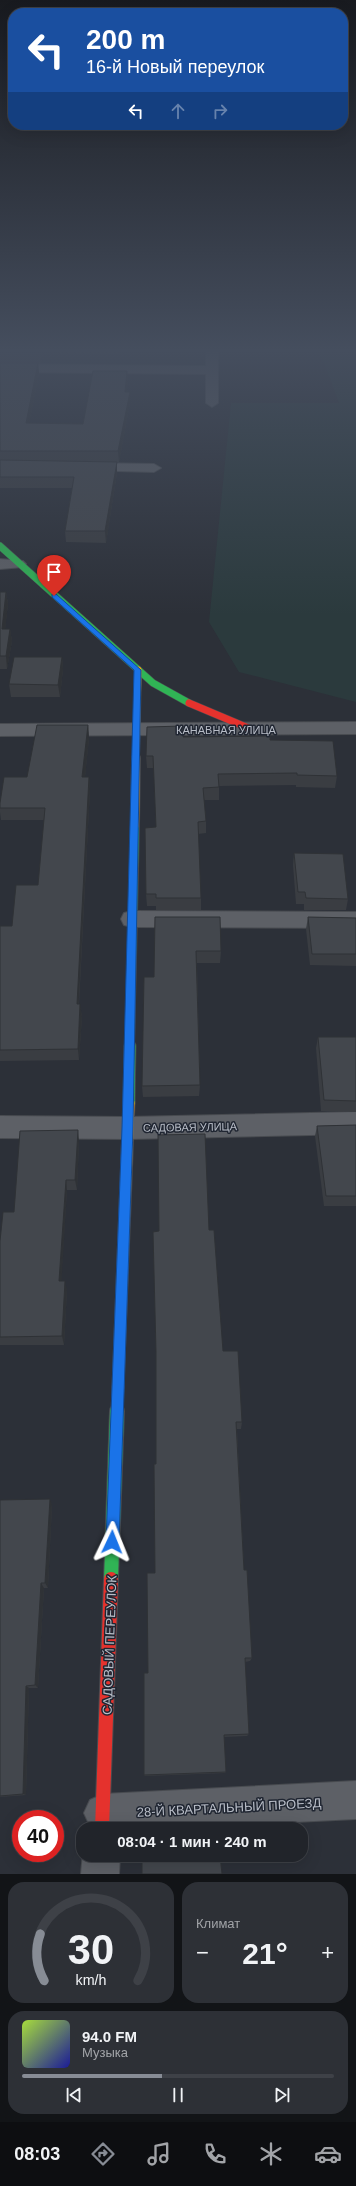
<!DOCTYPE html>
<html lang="ru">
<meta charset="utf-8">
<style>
body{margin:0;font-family:Arial,sans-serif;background:#2d3036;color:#f1f3f6;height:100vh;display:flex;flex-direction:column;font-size:15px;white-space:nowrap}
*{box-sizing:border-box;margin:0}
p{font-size:13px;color:#a2a4a8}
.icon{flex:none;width:22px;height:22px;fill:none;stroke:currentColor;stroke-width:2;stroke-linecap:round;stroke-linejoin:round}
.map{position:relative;height:1874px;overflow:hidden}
.side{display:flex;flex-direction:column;gap:8px;padding:8px;background:#121417;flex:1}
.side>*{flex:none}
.guide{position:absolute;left:8px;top:8px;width:340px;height:122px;border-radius:16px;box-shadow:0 4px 16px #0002,0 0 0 1px #3e4147;background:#1a4fa0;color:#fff;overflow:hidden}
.speed{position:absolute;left:12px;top:1810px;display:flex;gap:8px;font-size:20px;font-weight:700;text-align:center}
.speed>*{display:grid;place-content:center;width:52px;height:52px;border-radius:50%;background:#21242a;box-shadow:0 4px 16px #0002,0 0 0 1px #3e4147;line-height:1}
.speed .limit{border:6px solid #d22;background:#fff;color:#111}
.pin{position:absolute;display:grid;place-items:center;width:34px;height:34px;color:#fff;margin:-41px -17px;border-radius:50% 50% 50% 0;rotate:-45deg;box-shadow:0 0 4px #0007}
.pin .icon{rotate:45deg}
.me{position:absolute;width:44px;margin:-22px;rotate:2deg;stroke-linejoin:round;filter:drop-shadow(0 0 3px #0008)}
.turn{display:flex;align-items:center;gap:14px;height:84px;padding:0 12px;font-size:18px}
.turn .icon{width:52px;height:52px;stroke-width:2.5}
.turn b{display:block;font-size:28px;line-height:34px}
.lanes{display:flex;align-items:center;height:38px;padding:0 12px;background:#0003;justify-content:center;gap:20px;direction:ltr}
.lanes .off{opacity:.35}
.big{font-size:30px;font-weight:700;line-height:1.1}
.side .widget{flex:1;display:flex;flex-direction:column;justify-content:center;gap:6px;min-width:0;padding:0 14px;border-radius:16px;background:#2d3036}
.side .dial{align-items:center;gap:0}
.dial svg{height:104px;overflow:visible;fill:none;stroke:#3e4147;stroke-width:7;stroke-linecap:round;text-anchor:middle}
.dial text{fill:#f1f3f6;stroke:none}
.song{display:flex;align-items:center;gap:12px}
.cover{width:48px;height:48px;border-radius:6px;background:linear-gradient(135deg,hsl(80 70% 55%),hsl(240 70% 35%))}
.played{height:4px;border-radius:2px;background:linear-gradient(90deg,#878c95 45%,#3e4147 45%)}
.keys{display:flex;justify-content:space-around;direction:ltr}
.heat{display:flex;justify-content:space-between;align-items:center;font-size:22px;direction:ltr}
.side .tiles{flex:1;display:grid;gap:8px;grid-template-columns:1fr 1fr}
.widget:last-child{grid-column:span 2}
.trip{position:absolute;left:76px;top:1822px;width:232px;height:40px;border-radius:16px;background:#21242a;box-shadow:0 4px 16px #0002,0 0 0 1px #3e4147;font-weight:700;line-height:40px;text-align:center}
.dock{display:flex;height:64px;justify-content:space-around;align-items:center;background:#0d0e11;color:#a2a4a8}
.dock .icon{width:28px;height:28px}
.dock .active{color:#878c95}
.dock b{font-size:18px;color:#f1f3f6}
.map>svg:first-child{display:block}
</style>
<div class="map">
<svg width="356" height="1874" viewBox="0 0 356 1874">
<rect width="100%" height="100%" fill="#2c3038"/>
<!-- green -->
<path fill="#2b3a3d" d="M 320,352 L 356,352 L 356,702 L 239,672 L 209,622 L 231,403 L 339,403 Z"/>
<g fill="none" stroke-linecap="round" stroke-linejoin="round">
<defs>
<g id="street">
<path d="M 206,352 L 218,352 L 218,403 L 212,407 L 206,403 L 206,374 L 0,372 L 0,364 L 206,366 Z"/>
<path d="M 87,463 L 154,464 L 161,468 L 154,472 L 82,470 L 80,467 L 82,464 Z"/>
<path d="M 0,559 L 23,561 L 26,564 L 23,567 L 0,569 Z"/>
<path d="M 356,722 L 356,734 L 0,736 L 0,724 Z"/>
<path d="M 132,911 L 356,912 L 356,928 L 132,927 L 124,925 L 121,919 L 124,913 Z"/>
<path d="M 356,1112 L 356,1134 L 128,1139 L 0,1138 L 0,1116 L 128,1117 Z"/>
<path d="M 356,1781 L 356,1819 L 155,1829 L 97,1829 L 90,1826 L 84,1813 L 90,1800 L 103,1794 Z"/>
<path d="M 83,1852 L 83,1855 L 120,1855 L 119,1874 L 81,1874 Z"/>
</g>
<path id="fast-far3" d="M 0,546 L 153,683 L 189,703"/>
<path id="fast-far2" d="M 130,1047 L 135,825"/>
<g id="fast-far1">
<path d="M 129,1103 L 130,1046"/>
<path d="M 117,1412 L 118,1387"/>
</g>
<path id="fast" d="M 111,1579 L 117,1411"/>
<path id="slow-far2" d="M 136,759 L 138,670"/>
<path id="slow-far1" d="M 135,825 L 136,758"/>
<path id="slow" d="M 118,1387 L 129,1103"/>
<path id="jam-far1" d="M 189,703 L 253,730"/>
<path id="jam" d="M 102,1829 L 111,1579"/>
</defs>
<!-- street casing -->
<use href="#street" stroke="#484b50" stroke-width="2"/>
<!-- fast-far3 casing -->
<use href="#fast-far3" stroke="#484b50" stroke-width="8"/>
<!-- fast-far2 casing -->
<use href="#fast-far2" stroke="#484b50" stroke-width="10"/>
<!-- fast-far1 casing -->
<use href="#fast-far1" stroke="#484b50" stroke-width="13"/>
<!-- fast casing -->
<use href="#fast" stroke="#484b50" stroke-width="16"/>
<!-- slow-far2 casing -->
<use href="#slow-far2" stroke="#484b50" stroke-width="8"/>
<!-- slow-far1 casing -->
<use href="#slow-far1" stroke="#484b50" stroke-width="10"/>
<!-- slow casing -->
<use href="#slow" stroke="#484b50" stroke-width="13"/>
<!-- jam-far1 casing -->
<use href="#jam-far1" stroke="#484b50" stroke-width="8"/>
<!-- jam casing -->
<use href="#jam" stroke="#484b50" stroke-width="16"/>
<!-- street -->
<use href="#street" fill="#5d6066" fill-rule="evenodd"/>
<!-- fast-far3 -->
<use href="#fast-far3" stroke="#30b455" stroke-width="7"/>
<!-- fast-far2 -->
<use href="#fast-far2" stroke="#30b455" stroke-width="8"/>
<!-- fast-far1 -->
<use href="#fast-far1" stroke="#30b455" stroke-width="11"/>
<!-- fast -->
<use href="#fast" stroke="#30b455" stroke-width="14"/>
<!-- slow-far2 -->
<use href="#slow-far2" stroke="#ff9f0a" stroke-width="7"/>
<!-- slow-far1 -->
<use href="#slow-far1" stroke="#ff9f0a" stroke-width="8"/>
<!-- slow -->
<use href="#slow" stroke="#ff9f0a" stroke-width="11"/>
<!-- jam-far1 -->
<use href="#jam-far1" stroke="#e5322d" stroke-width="7"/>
<!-- jam -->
<use href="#jam" stroke="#e5322d" stroke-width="14"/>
</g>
<!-- wall -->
<g fill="#3a3d42">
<path d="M 0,352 L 119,352 L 119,354 L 43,352 L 41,363 L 30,363 L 38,363 L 39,374 L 29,423 L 83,424 L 127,371 L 128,382 L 126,392 L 130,392 L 130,403 L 119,462 L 117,462 L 117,473 L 106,543 L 66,542 L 65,531 L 72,488 L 0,488 Z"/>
<path d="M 0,592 L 6,592 L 8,604 L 5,629 L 10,629 L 12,641 L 7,669 L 0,669 Z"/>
<path d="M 62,657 L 63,669 L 60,697 L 11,697 L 9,684 Z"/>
<path d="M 88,725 L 89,738 L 85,777 L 89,777 L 90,789 L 79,1004 L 82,1016 L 79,1060 L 0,1061 L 0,926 L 12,926 L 38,885 L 44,820 L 1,820 L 0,812 L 0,803 L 27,777 Z"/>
<path d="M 183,737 L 270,740 L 337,776 L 335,788 L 296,787 L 296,785 L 219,786 L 219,800 L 204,800 L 206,821 L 206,833 L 198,834 L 201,898 L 201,910 L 156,910 L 156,906 L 147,906 L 146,894 L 156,827 L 154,768 L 147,768 L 146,756 Z"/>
<path d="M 294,853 L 348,899 L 346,910 L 304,910 L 304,904 L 296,904 L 293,865 Z"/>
<path d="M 155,917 L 221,951 L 220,963 L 197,963 L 200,1085 L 199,1096 L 143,1097 L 142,1086 L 154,977 Z"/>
<path d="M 308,917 L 356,918 L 356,966 L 310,965 L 306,929 Z"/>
<path d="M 318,1037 L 356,1037 L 356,1112 L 321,1111 L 316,1048 Z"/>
<path d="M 356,1125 L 356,1206 L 324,1206 L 315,1136 L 317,1126 Z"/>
<path d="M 79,1141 L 77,1190 L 67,1190 L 61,1281 L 67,1290 L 64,1345 L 0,1345 L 0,1241 L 14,1212 Z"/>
<path d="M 209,1230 L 223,1351 L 242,1422 L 241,1429 L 237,1429 L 244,1570 L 252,1658 L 250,1661 L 245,1662 L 249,1734 L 247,1736 L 224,1737 L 226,1772 L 225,1773 L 145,1776 L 144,1775 L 148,1673 L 155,1573 L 156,1464 Z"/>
<path d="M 0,1500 L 52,1505 L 48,1588 L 44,1588 L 38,1688 L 29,1688 L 26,1795 L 0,1797 Z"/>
</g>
<!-- shaded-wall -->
<g fill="#2f3236">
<path d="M 40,352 L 43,352 L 41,363 Z"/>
<path d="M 38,363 L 39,374 L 27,434 L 26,423 Z"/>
<path d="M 127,371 L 128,382 L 125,403 L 125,392 Z"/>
<path d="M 130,392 L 130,403 L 119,462 L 118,451 Z"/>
<path d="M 117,462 L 117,473 L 106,543 L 105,531 Z"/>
<path d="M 6,592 L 8,604 L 4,641 L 2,629 Z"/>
<path d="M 10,629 L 12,641 L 7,669 L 6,656 Z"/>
<path d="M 62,657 L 63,669 L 60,697 L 58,685 Z"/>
<path d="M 88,725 L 89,738 L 84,789 L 82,777 Z"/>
<path d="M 89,777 L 90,789 L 78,1016 L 77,1004 Z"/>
<path d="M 80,1004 L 82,1016 L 79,1060 L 78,1049 Z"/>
<path d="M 78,1130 L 79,1141 L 77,1190 L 75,1180 Z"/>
<path d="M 66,1180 L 67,1190 L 61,1290 L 59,1281 Z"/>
<path d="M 65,1281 L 67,1290 L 64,1345 L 62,1336 Z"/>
<path d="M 50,1499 L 52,1505 L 48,1588 L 45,1583 Z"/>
<path d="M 41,1583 L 44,1588 L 38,1688 L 35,1685 Z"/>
<path d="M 26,1686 L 29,1688 L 26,1795 L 23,1794 Z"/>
</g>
<!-- building -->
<g fill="#43474d" stroke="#2f3236">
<path d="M 0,352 L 40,352 L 0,353 Z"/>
<path d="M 0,363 L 38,363 L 26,423 L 83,424 L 93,371 L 127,371 L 125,392 L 130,392 L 118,451 L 0,451 Z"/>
<path d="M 0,460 L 117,462 L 105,531 L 65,531 L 74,477 L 0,477 Z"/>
<path d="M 0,592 L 6,592 L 2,629 L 10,629 L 6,656 L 0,656 Z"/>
<path d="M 14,657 L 62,657 L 58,685 L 9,684 Z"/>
<path d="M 37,725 L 88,725 L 82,777 L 89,777 L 77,1004 L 80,1004 L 78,1049 L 0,1050 L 0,926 L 12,926 L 16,885 L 38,885 L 45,808 L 0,808 L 0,803 L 4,777 L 27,777 Z"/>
<path d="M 183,726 L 183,737 L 270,736 L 270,740 L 333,741 L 337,776 L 297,775 L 297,773 L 218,774 L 219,787 L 203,788 L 206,821 L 198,822 L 201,898 L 156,898 L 156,894 L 146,894 L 145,828 L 156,827 L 153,756 L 146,756 L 147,727 Z"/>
<path d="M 294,853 L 343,854 L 348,899 L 306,898 L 305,892 L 298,892 Z"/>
<path d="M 155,917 L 220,917 L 221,951 L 196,951 L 200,1085 L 142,1086 L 144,977 L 154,977 Z"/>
<path d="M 308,917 L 356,918 L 356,954 L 312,954 Z"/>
<path d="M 318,1037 L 356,1037 L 356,1101 L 324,1100 Z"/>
<path d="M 356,1125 L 356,1196 L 326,1196 L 317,1126 Z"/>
<path d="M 78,1130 L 75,1180 L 66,1180 L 59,1281 L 65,1281 L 62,1336 L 0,1337 L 0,1241 L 3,1212 L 14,1212 L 20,1131 Z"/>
<path d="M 205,1134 L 209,1230 L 214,1230 L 223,1351 L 238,1351 L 242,1422 L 236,1422 L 244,1570 L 247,1570 L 252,1658 L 245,1658 L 249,1734 L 224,1735 L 226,1772 L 144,1775 L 144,1673 L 148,1673 L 147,1573 L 155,1573 L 154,1464 L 156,1464 L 156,1352 L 153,1232 L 159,1231 L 158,1135 Z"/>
<path d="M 50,1499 L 45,1583 L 41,1583 L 35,1685 L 26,1686 L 23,1794 L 0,1796 L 0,1500 Z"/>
<path d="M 148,1855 L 220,1855 L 222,1874 L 142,1874 L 142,1856 Z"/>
</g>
<!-- sky -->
<linearGradient id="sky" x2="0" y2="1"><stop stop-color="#181a1f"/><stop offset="0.57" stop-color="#454e5e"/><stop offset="1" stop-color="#454e5e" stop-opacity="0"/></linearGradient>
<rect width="356" height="615" fill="url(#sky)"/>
<!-- route -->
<path fill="#1a73e8" stroke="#114b97" d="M 52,594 L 56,594 L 141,670 L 133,1128 L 119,1542 L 117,1547 L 112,1549 L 108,1547 L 106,1542 L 122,1128 L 134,670 L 52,597 Z"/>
<g text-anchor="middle" stroke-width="3" stroke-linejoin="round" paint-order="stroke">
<!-- street labels -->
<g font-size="11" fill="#b8bdc7" stroke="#202632">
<text x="226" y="734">КАНАВНАЯ УЛИЦА</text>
<text transform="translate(190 1127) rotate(-1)" y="4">САДОВАЯ УЛИЦА</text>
</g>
<!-- near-street labels -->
<g font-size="13" fill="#b8bdc7" stroke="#202632">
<text transform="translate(109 1645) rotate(-88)" y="5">САДОВЫЙ ПЕРЕУЛОК</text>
<text transform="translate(229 1807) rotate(-3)" y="5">28-Й КВАРТАЛЬНЫЙ ПРОЕЗД</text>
</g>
</g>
</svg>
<div class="speed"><div class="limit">40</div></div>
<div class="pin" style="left:54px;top:596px;background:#d93025"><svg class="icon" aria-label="arrive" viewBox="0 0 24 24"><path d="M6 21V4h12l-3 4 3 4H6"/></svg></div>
<svg class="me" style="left:112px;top:1542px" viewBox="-20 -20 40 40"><path d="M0-17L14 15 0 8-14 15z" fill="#1a73e8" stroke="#fff" stroke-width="4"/></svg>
<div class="trip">08:04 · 1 мин · 240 m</div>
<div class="guide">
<div class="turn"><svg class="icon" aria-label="left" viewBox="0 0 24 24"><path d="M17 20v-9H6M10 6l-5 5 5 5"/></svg><div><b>200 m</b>16-й Новый переулок</div></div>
<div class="lanes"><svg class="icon" aria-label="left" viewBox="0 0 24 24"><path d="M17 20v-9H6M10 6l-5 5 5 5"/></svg><svg class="icon off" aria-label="ahead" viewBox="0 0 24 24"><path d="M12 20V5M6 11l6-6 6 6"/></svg><svg class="icon off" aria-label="right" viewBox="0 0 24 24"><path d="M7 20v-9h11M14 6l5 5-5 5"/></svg></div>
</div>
</div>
<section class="side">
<div class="tiles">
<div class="widget dial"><svg viewBox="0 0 100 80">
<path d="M14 69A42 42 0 1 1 86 69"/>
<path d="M14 69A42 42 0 0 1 11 33" stroke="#878c95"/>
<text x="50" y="56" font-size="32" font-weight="700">30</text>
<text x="50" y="72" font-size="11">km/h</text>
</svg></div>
<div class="widget"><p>Климат</p>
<div class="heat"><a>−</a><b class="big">21°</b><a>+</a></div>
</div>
<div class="widget">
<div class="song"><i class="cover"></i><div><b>94.0 FM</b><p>Музыка</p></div></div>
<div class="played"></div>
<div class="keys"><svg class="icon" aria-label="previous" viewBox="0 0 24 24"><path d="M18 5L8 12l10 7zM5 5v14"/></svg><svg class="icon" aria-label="pause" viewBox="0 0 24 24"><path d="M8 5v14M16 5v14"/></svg><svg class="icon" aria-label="next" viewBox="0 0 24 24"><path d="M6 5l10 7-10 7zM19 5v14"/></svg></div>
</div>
</div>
</section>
<nav class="dock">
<b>08:03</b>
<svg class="icon active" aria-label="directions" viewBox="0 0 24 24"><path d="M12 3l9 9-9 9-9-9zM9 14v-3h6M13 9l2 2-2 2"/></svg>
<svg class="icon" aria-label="music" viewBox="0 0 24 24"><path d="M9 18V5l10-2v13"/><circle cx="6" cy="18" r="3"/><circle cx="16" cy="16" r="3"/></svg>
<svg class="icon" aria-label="phone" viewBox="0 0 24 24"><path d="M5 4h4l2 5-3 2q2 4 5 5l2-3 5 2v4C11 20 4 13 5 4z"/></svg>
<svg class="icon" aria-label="climate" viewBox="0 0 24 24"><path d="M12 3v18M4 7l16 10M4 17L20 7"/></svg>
<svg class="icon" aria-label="car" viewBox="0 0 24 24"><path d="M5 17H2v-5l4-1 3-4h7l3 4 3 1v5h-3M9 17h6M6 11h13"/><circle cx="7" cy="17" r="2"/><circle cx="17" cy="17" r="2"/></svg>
</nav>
